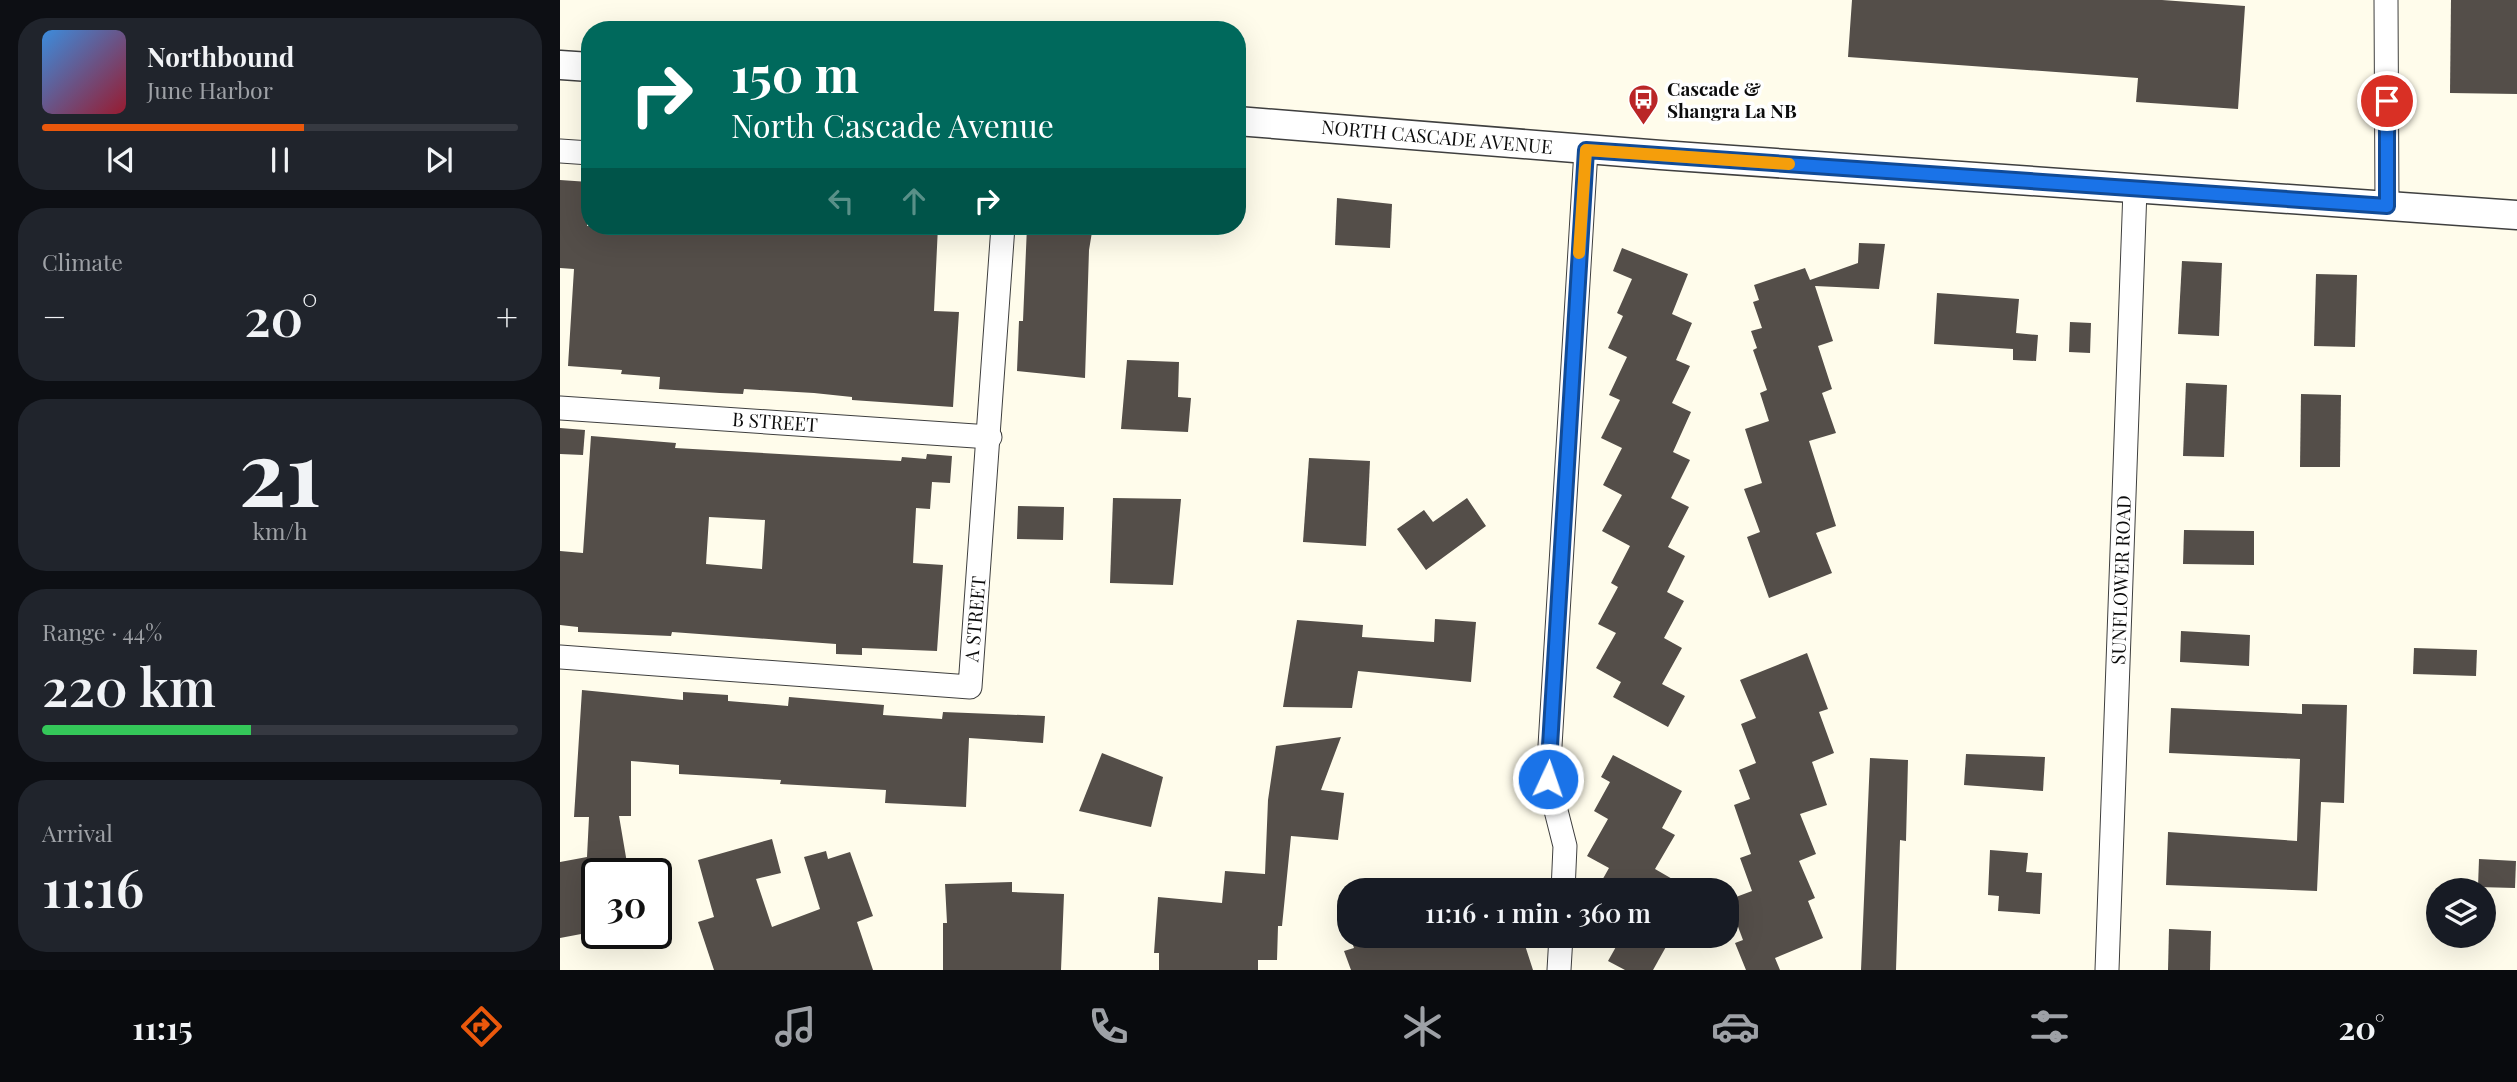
<!DOCTYPE html>
<meta charset="utf-8">
<style>
body{margin:0;font-family:"Playfair Display",serif;background:#20242c;color:#f1f3f6;height:100vh;display:flex;flex-direction:column;font-size:26px;white-space:nowrap}
*{box-sizing:border-box;margin:0}
p{font-size:23px;color:#9ea1a6}
.icon{flex:none;width:38px;height:38px;fill:none;stroke:currentColor;stroke-width:2;stroke-linecap:round;stroke-linejoin:round}
.map{position:relative;flex:1;overflow:hidden}
.side{display:flex;flex-direction:column;gap:18px;padding:18px;background:#0d0f14;width:560px}
.side>*{flex:none}
.guide{position:absolute;left:21px;top:21px;width:665px;height:214px;border-radius:28px;box-shadow:0 7px 28px #0002;background:#00695c;color:#fff;overflow:hidden}
.controls{position:absolute;left:1866px;top:878px;display:grid;gap:14px}
.controls a{display:grid;place-items:center;width:70px;height:70px;border-radius:50%;background:#171b24;box-shadow:0 7px 28px #0002;font-size:35px}
.speed{position:absolute;left:21px;top:858px;display:flex;gap:14px;font-size:35px;font-weight:700;text-align:center}
.speed>*{display:grid;place-content:center;width:91px;height:91px;border-radius:50%;background:#171b24;box-shadow:0 7px 28px #0002;line-height:1}
.speed .limit{border:4px solid #111;border-radius:10px;background:#fff;color:#111}
.pin{position:absolute;display:grid;place-items:center;width:60px;height:60px;color:#fff;margin:-30px;border:4px solid #fff;border-radius:50%;box-shadow:0 2px 7px #0007}
.me{position:absolute;width:77px;margin:-38px;rotate:3deg;stroke-linejoin:round;filter:drop-shadow(0 0 5px #0008)}
.turn{display:flex;align-items:center;gap:24px;height:147px;padding:0 35px;font-size:32px}
.turn .icon{width:91px;height:91px;stroke-width:2.5}
.turn b{display:block;font-size:49px;line-height:60px}
.lanes{display:flex;align-items:center;height:66px;padding:0 35px;background:#0003;justify-content:center;gap:35px;direction:ltr}
.lanes .off{opacity:.35}
.big{font-size:52px;font-weight:600;line-height:1.1}
.side .card{flex:1;display:flex;flex-direction:column;justify-content:center;gap:10px;min-width:0;padding:0 24px;border-radius:28px;background:#20242c}
.side .dial{align-items:center;gap:0}
.dial b{font-size:91px;line-height:1}
.song{display:flex;align-items:center;gap:21px}
.cover{width:84px;height:84px;border-radius:10px;background:linear-gradient(135deg,hsl(210 70% 55%),hsl(350 70% 35%))}
.played{height:7px;border-radius:4px;background:linear-gradient(90deg,#ea580c 55%,#363941 55%)}
.keys{display:flex;justify-content:space-around;direction:ltr}
.heat{display:flex;justify-content:space-between;align-items:center;font-size:38px;direction:ltr}
.charge{height:10px;border-radius:5px;background:linear-gradient(90deg,#34c759 44%,#363941 0)}
.trip{position:absolute;left:777px;top:878px;width:402px;height:70px;border-radius:28px;background:#171b24;box-shadow:0 7px 28px #0002;font-weight:600;line-height:70px;text-align:center}
.tabs{display:flex;height:112px;justify-content:space-around;align-items:center;background:#090b0e;color:#9ea1a6}
.tabs .icon{width:49px;height:49px}
.tabs .current{color:#ea580c}
.tabs b{font-size:32px;color:#f1f3f6}
main{display:flex;flex:1;min-height:0}
.map>svg:first-child{display:block}
</style>
<main>
<section class="side">
<div class="card">
<div class="song"><i class="cover"></i><div><b>Northbound</b><p>June Harbor</p></div></div>
<div class="played"></div>
<div class="keys"><svg class="icon" aria-label="previous" viewBox="0 0 24 24"><path d="M18 5L8 12l10 7zM5 5v14"/></svg><svg class="icon" aria-label="pause" viewBox="0 0 24 24"><path d="M8 5v14M16 5v14"/></svg><svg class="icon" aria-label="next" viewBox="0 0 24 24"><path d="M6 5l10 7-10 7zM19 5v14"/></svg></div>
</div>
<div class="card"><p>Climate</p>
<div class="heat"><a>−</a><b class="big">20°</b><a>+</a></div>
</div>
<div class="card dial"><b>21</b><p>km/h</p></div>
<div class="card"><p>Range · 44%</p><b class="big">220 km</b><div class="charge"></div></div>
<div class="card"><p>Arrival</p><b class="big">11:16</b></div>
</section>
<div class="map">
<svg width="1957" height="970" viewBox="0 0 1957 970">
<rect width="100%" height="100%" fill="#fffceb"/>
<!-- building -->
<g fill="#544e49" fill-rule="evenodd">
<path d="M 1292,0 L 1602,0 L 1685,6 L 1678,109 L 1576,102 L 1578,78 L 1288,57 Z"/>
<path d="M 1891,0 L 1957,0 L 1957,94 L 1890,93 Z"/>
<path d="M 0,180 L 29,182 L 27,226 L 378,226 L 374,311 L 399,312 L 393,407 L 292,400 L 292,397 L 254,393 L 184,389 L 183,394 L 160,393 L 99,389 L 100,377 L 61,374 L 62,370 L 8,366 L 14,269 L 0,268 Z"/>
<path d="M 777,198 L 832,204 L 830,248 L 775,245 Z"/>
<path d="M 467,226 L 533,226 L 529,250 L 525,378 L 457,371 L 459,321 L 463,321 Z"/>
<path d="M 1299,243 L 1325,244 L 1319,289 L 1255,286 L 1273,341 L 1258,346 L 1272,389 L 1262,393 L 1276,433 L 1249,441 L 1276,526 L 1256,533 L 1272,573 L 1209,598 L 1187,537 L 1200,532 L 1184,489 L 1202,483 L 1185,429 L 1209,421 L 1200,393 L 1207,390 L 1193,350 L 1197,348 L 1191,331 L 1202,328 L 1193,302 L 1199,300 L 1194,285 L 1245,268 L 1250,280 L 1298,263 Z"/>
<path d="M 1062,248 L 1128,274 L 1112,314 L 1132,323 L 1116,360 L 1130,366 L 1112,403 L 1131,412 L 1113,452 L 1130,460 L 1111,498 L 1129,507 L 1108,547 L 1125,556 L 1107,592 L 1124,601 L 1104,638 L 1122,648 L 1102,684 L 1125,696 L 1108,727 L 1053,697 L 1061,682 L 1036,668 L 1056,633 L 1038,624 L 1058,587 L 1051,583 L 1070,546 L 1042,531 L 1062,495 L 1043,485 L 1062,448 L 1041,438 L 1060,400 L 1049,395 L 1067,357 L 1048,348 L 1063,316 L 1057,313 L 1072,279 L 1053,271 Z"/>
<path d="M 1622,261 L 1662,263 L 1659,336 L 1618,334 Z"/>
<path d="M 1756,274 L 1797,275 L 1795,347 L 1754,346 Z"/>
<path d="M 1377,293 L 1459,299 L 1456,333 L 1478,335 L 1476,361 L 1453,360 L 1453,349 L 1374,344 Z"/>
<path d="M 1510,322 L 1531,323 L 1530,353 L 1509,352 Z"/>
<path d="M 567,360 L 619,362 L 618,397 L 631,398 L 628,432 L 561,429 Z"/>
<path d="M 1626,383 L 1667,385 L 1664,457 L 1623,456 Z"/>
<path d="M 1741,394 L 1781,395 L 1780,467 L 1740,467 Z"/>
<path d="M 0,428 L 25,430 L 23,455 L 0,454 Z"/>
<path d="M 31,436 L 116,443 L 115,448 L 341,461 L 342,457 L 366,459 L 367,454 L 392,456 L 390,483 L 372,482 L 370,509 L 356,508 L 353,563 L 383,565 L 377,651 L 302,648 L 302,655 L 276,654 L 276,644 L 112,632 L 111,636 L 18,632 L 18,627 L 0,625 L 0,551 L 23,553 ZM 149,517 L 205,520 L 202,569 L 146,564 Z"/>
<path d="M 749,458 L 810,461 L 806,546 L 743,542 Z"/>
<path d="M 553,498 L 621,499 L 613,585 L 550,583 Z"/>
<path d="M 907,498 L 926,526 L 866,570 L 837,529 L 864,510 L 873,522 Z"/>
<path d="M 458,506 L 504,507 L 503,540 L 457,539 Z"/>
<path d="M 1624,530 L 1694,531 L 1694,565 L 1623,564 Z"/>
<path d="M 875,619 L 916,622 L 911,682 L 798,671 L 792,708 L 723,707 L 737,620 L 803,625 L 802,637 L 874,642 Z"/>
<path d="M 1621,631 L 1690,635 L 1689,666 L 1620,662 Z"/>
<path d="M 1854,648 L 1917,650 L 1916,676 L 1853,674 Z"/>
<path d="M 1247,653 L 1268,709 L 1259,712 L 1274,753 L 1252,762 L 1267,805 L 1240,814 L 1256,854 L 1239,861 L 1255,898 L 1248,901 L 1263,938 L 1215,958 L 1220,970 L 1186,970 L 1175,943 L 1183,940 L 1168,900 L 1192,891 L 1180,858 L 1191,854 L 1174,805 L 1190,799 L 1179,770 L 1196,763 L 1181,724 L 1196,718 L 1180,680 Z"/>
<path d="M 22,690 L 123,700 L 123,692 L 168,695 L 168,701 L 228,706 L 229,697 L 324,705 L 323,715 L 382,719 L 383,712 L 485,716 L 483,743 L 409,738 L 406,807 L 325,803 L 326,790 L 220,784 L 221,780 L 119,774 L 119,765 L 71,761 L 71,816 L 59,816 L 68,869 L 37,873 L 37,931 L 0,938 L 0,862 L 27,857 L 29,817 L 14,817 Z"/>
<path d="M 1742,704 L 1787,705 L 1784,803 L 1761,802 L 1757,891 L 1606,885 L 1608,832 L 1737,841 L 1740,759 L 1609,753 L 1611,708 L 1742,714 Z"/>
<path d="M 781,737 L 761,790 L 784,793 L 778,840 L 731,836 L 722,926 L 718,926 L 717,960 L 698,960 L 698,970 L 599,970 L 599,953 L 594,953 L 598,897 L 662,903 L 665,871 L 705,874 L 708,800 L 716,746 Z"/>
<path d="M 542,753 L 603,777 L 591,827 L 519,811 Z"/>
<path d="M 1406,754 L 1485,757 L 1483,791 L 1404,785 Z"/>
<path d="M 1053,755 L 1122,791 L 1102,828 L 1115,835 L 1095,869 L 1133,891 L 1052,891 L 1054,888 L 1036,891 L 1049,868 L 1027,856 L 1048,819 L 1034,811 L 1050,782 L 1041,777 Z"/>
<path d="M 1310,758 L 1348,760 L 1346,841 L 1340,840 L 1336,970 L 1301,970 Z"/>
<path d="M 212,839 L 221,873 L 196,879 L 212,927 L 260,909 L 244,857 L 266,851 L 268,859 L 290,852 L 313,916 L 297,922 L 313,970 L 154,970 L 138,922 L 154,917 L 138,860 Z"/>
<path d="M 1430,850 L 1468,853 L 1466,872 L 1482,873 L 1480,914 L 1438,911 L 1439,896 L 1428,895 Z"/>
<path d="M 1919,859 L 1956,861 L 1955,888 L 1918,887 Z"/>
<path d="M 452,882 L 452,892 L 504,894 L 501,970 L 383,970 L 383,923 L 387,923 L 385,884 Z"/>
<path d="M 1609,929 L 1651,931 L 1650,970 L 1608,970 Z"/>
<path d="M 790,936 L 962,936 L 973,970 L 791,970 L 784,951 L 794,948 Z"/>
<path d="M 1062,936 L 1112,936 L 1093,970 L 1065,970 L 1048,961 Z"/>
</g>
<g fill="none" stroke-linecap="round" stroke-linejoin="round">
<defs>
<g id="minor">
<path d="M 1826,0 L 1827,206"/>
<path d="M 0,151 L 30,153"/>
<path d="M 0,408 L 430,437"/>
<path d="M 0,657 L 410,687 L 443,226"/>
<path d="M 1003,891 L 1005,846 L 988,779 L 1026,150"/>
<path d="M 999,970 L 1001,936"/>
<path d="M 1547,970 L 1575,189"/>
</g>
<g id="tertiary">
<path d="M 0,65 L 30,67"/>
<path d="M 677,121 L 1101,155 L 1957,215"/>
</g>
</defs>
<!-- minor casing -->
<use href="#minor" stroke="#3f3f3f" stroke-width="25"/>
<!-- tertiary casing -->
<use href="#tertiary" stroke="#3f3f3f" stroke-width="31"/>
<!-- minor -->
<use href="#minor" stroke="#fff" stroke-width="23"/>
<!-- tertiary -->
<use href="#tertiary" stroke="#fff" stroke-width="28"/>
</g>
<g fill="none" stroke-linecap="round" stroke-linejoin="round">
<defs>
<path id="route" d="M 988,779 L 1026,150 L 1827,206 L 1827,101"/>
</defs>
<!-- route casing -->
<use href="#route" stroke="#114b97" stroke-width="18"/>
<!-- route -->
<use href="#route" stroke="#1a73e8" stroke-width="12"/>
<!-- slow -->
<path stroke="#f59e0b" stroke-width="12" d="M 1019,253 L 1026,150 L 1229,164"/>
</g>
<!-- icons -->
<defs>
<symbol id="bus-pin" viewBox="-11 -11 22 30"><path d="M0 17L-7.5 6A9.5 9.5 0 1 1 7.5 6Z" fill="#ba2627" stroke="#fff"/><path d="M-5-6H5V4H4V6H2V4H-2V6H-4V4H-5ZM-3.5-4V0h7V-4ZM-3.5 1.2v1.5H-2V1.2ZM2 1.2v1.5H3.5V1.2Z" fill="#fff"/></symbol>
</defs>
<g fill-rule="evenodd">
<use href="#bus-pin" x="1066" y="82" width="35" height="47"/>
</g>
<g text-anchor="middle" stroke-width="7" stroke-linejoin="round" paint-order="stroke">
<!-- poi labels -->
<g font-size="19" font-weight="bold" fill="#0c0c0c" stroke="#fff" text-anchor="start">
<text x="1107" y="96">Cascade &amp;<tspan x="1107" dy="22">Shangra La NB</tspan></text>
</g>
<!-- street labels -->
<g font-size="19" fill="#0c0c0c" stroke="#fff">
<text transform="translate(877 137) rotate(5)" y="7">NORTH CASCADE AVENUE</text>
<text transform="translate(215 422) rotate(4)" y="7">B STREET</text>
<text transform="translate(1561 580) rotate(-88)" y="7">SUNFLOWER ROAD</text>
<text transform="translate(415 619) rotate(-85)" y="7">A STREET</text>
</g>
</g>
</svg>
<div class="controls">
<a><svg class="icon" aria-label="layers" viewBox="0 0 24 24"><path d="M12 4l9 5-9 5-9-5zM3 14l9 5 9-5"/></svg></a>
</div>
<div class="speed"><div class="limit">30</div></div>
<div class="pin" style="left:1827px;top:101px;background:#d93025"><svg class="icon" aria-label="arrive" viewBox="0 0 24 24"><path d="M6 21V4h12l-3 4 3 4H6"/></svg></div>
<svg class="me" style="left:988px;top:779px" viewBox="-20 -20 40 40"><circle r="17" fill="#1a73e8" stroke="#fff" stroke-width="3"/><path d="M0-11L8 9 0 5-8 9z" fill="#fff"/></svg>
<div class="trip">11:16 · 1 min · 360 m</div>
<div class="guide">
<div class="turn"><svg class="icon" aria-label="right" viewBox="0 0 24 24"><path d="M7 20v-9h11M14 6l5 5-5 5"/></svg><div><b>150 m</b>North Cascade Avenue</div></div>
<div class="lanes"><svg class="icon off" aria-label="left" viewBox="0 0 24 24"><path d="M17 20v-9H6M10 6l-5 5 5 5"/></svg><svg class="icon off" aria-label="ahead" viewBox="0 0 24 24"><path d="M12 20V5M6 11l6-6 6 6"/></svg><svg class="icon" aria-label="right" viewBox="0 0 24 24"><path d="M7 20v-9h11M14 6l5 5-5 5"/></svg></div>
</div>
</div>
</main>
<nav class="tabs">
<b>11:15</b>
<svg class="icon current" aria-label="directions" viewBox="0 0 24 24"><path d="M12 3l9 9-9 9-9-9zM9 14v-3h6M13 9l2 2-2 2"/></svg>
<svg class="icon" aria-label="music" viewBox="0 0 24 24"><path d="M9 18V5l10-2v13"/><circle cx="6" cy="18" r="3"/><circle cx="16" cy="16" r="3"/></svg>
<svg class="icon" aria-label="phone" viewBox="0 0 24 24"><path d="M5 4h4l2 5-3 2q2 4 5 5l2-3 5 2v4C11 20 4 13 5 4z"/></svg>
<svg class="icon" aria-label="climate" viewBox="0 0 24 24"><path d="M12 3v18M4 7l16 10M4 17L20 7"/></svg>
<svg class="icon" aria-label="car" viewBox="0 0 24 24"><path d="M5 17H2v-5l4-1 3-4h7l3 4 3 1v5h-3M9 17h6M6 11h13"/><circle cx="7" cy="17" r="2"/><circle cx="17" cy="17" r="2"/></svg>
<svg class="icon" aria-label="filters" viewBox="0 0 24 24"><path d="M4 7h16M4 17h16"/><circle cx="9" cy="7" r="2"/><circle cx="15" cy="17" r="2"/></svg>
<b>20°</b>
</nav>
